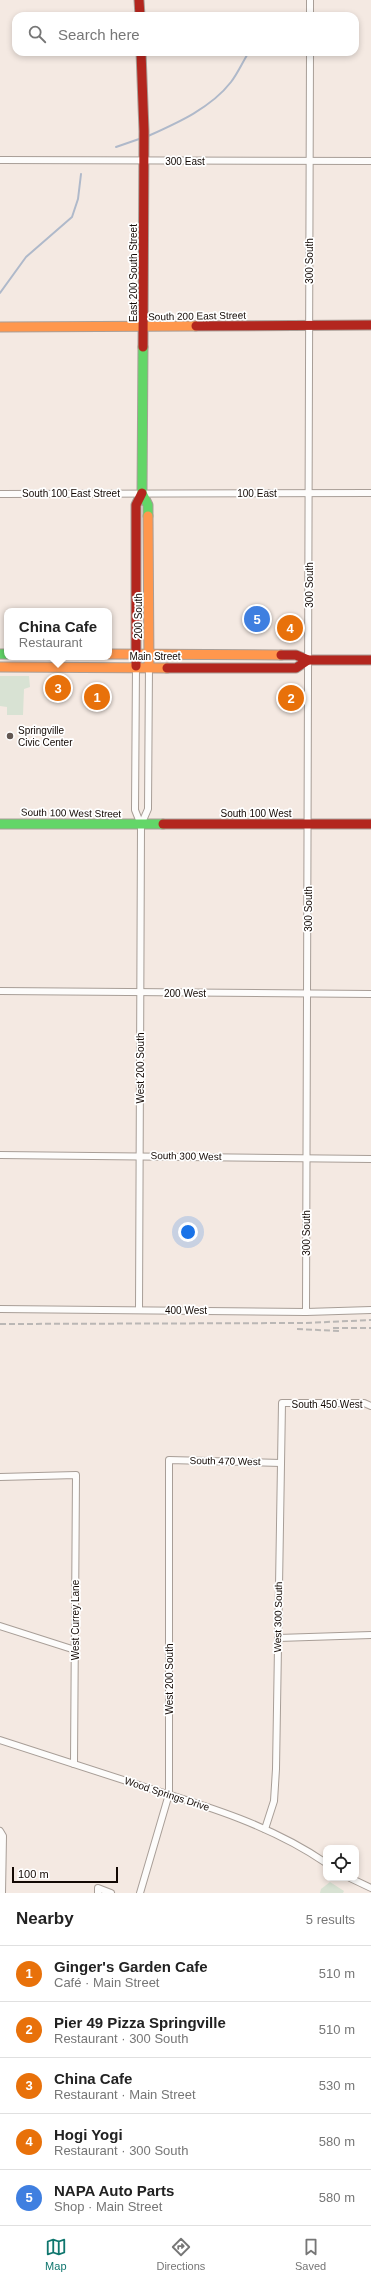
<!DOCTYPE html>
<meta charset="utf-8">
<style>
:root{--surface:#fff;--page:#f2f2f2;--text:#222;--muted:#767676;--line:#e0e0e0;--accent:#0f766e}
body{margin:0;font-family:Arial,sans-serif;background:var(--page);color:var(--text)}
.controls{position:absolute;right:12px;bottom:12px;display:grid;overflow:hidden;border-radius:8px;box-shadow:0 2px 6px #0003}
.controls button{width:36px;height:36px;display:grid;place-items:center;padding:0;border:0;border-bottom:1px solid var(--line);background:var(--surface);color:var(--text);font:20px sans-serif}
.scale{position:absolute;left:12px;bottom:10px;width:106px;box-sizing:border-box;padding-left:4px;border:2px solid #130904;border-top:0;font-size:11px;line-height:14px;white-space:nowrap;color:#130904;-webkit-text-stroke:3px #fff;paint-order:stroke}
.you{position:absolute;left:188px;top:1232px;width:14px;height:14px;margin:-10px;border:3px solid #fff;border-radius:50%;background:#1a73e8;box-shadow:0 0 0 6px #1a73e833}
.badge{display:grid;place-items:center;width:26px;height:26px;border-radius:50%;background:var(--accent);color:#fff;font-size:13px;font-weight:700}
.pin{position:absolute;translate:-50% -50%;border:2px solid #fff;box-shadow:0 1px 4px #0006}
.popup{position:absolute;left:4px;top:608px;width:108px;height:52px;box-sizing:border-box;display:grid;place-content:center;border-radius:8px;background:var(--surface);filter:drop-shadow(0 1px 3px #0005);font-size:13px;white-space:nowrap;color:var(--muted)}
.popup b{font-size:15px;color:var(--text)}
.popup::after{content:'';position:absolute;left:50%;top:100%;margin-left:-8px;border:8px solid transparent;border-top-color:var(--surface)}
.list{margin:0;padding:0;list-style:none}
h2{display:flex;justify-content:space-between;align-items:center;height:52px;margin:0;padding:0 16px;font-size:17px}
h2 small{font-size:13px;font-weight:400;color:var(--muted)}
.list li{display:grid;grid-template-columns:26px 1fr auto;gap:12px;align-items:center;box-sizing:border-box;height:56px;padding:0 16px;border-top:1px solid var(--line)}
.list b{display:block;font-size:15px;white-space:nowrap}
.list p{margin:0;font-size:13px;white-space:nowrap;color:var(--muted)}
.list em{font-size:13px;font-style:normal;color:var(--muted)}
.icon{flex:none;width:22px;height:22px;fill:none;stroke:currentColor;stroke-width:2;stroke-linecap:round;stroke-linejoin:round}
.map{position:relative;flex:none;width:371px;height:1893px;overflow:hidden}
.search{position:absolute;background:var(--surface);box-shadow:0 2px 6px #0003;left:12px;right:12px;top:12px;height:44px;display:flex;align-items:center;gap:10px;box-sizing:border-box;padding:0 14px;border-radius:12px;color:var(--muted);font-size:15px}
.sheet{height:332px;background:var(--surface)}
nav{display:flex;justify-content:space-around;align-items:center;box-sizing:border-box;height:56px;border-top:1px solid var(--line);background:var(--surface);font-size:11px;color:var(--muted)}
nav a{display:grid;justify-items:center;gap:2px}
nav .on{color:var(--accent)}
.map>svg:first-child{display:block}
</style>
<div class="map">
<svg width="371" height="1893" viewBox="0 0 371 1893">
<rect width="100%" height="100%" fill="#f4e9e2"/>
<g fill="#d8e2d3">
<polygon points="0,676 29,676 30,687 24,689 23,715 7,715 7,707 0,706"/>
<polygon points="330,1882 344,1891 343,1893 320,1893 321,1889"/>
</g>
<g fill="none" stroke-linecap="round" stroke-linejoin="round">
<g stroke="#afb9ca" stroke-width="2">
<path d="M148,136C177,123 211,108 231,82C238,73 243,61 249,52"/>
<polyline points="116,147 142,138"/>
<polyline points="0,293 26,257 72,217 78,199 81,174"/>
</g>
<defs>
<g id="street">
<polyline points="310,16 310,0"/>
<polyline points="0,160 371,161"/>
<polyline points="0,494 371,493"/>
<polyline points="136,666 135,810 141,825"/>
<polyline points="0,991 371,994"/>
<polyline points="0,1155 371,1159"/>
<polyline points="0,1309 306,1312 371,1310"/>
<polyline points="139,1310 141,825 148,809 149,666"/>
<polyline points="306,1312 310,52"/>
<polyline points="0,1477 76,1475 74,1764"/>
<polyline points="0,1626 75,1650"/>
<polyline points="278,1638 371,1635"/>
<path d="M0,1740C49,1756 98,1772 148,1788C210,1807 272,1826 326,1863"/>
<polyline points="265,1829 274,1801 276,1769 282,1403 364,1403 371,1406"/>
<polyline points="0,1831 3,1836 2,1893"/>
<polyline points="350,1878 371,1888"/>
<polyline points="98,1893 98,1888 111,1893"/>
<polyline points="140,1893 169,1794 169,1460 281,1463"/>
</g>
<g id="fast">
<polyline points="143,347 142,493 148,505 148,516"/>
<polyline points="0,654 7,654"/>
<polyline points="0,824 163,824"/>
</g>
<g id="slow">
<polyline points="0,327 196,326"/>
<polyline points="148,516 149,666"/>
<polyline points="109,654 281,655"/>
<polyline points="0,667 167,668"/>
</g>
<g id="jam">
<polyline points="139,0 140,16"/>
<polyline points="141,52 144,131 143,347"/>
<polyline points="196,326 371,325"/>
<polyline points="281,655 296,655 308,660 371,660"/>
<polyline points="136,666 136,505 142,493"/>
<polyline points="167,668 296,668 308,660"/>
<polyline points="163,824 371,824"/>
</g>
</defs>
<use href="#street" stroke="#a89e97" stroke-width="8"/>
<use href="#fast" stroke="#a89e97" stroke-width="11"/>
<use href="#slow" stroke="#a89e97" stroke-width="11"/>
<use href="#jam" stroke="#a89e97" stroke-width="11"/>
<use href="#street" stroke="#fdfcfb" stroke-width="6"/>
<use href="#fast" stroke="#63d668" stroke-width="9"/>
<use href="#slow" stroke="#ff974d" stroke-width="9"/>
<use href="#jam" stroke="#b3261e" stroke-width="9"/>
<g stroke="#bab7b5" stroke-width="2" stroke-dasharray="6 3" stroke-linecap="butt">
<polyline points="0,1324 305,1323 371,1320"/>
<polyline points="333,1328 371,1328"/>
<polyline points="297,1329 339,1331"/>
</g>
</g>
<circle fill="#625752" stroke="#fff" stroke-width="1.5" cx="10" cy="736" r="4"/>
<g text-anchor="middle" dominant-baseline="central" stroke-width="3.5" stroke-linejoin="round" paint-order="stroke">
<g font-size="10" fill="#130904" stroke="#fff">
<text x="185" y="161">300 East</text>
<text transform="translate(309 261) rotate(-90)">300 South</text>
<text transform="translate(133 273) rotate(-90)">East 200 South Street</text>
<text transform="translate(197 316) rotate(-1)">South 200 East Street</text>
<text x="71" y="493">South 100 East Street</text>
<text x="257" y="493">100 East</text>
<text transform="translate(309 585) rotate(-90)">300 South</text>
<text transform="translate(138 616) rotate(-90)">200 South</text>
<text x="155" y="656">Main Street</text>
<text transform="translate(71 813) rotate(1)">South 100 West Street</text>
<text x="256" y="813">South 100 West</text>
<text transform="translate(308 909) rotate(-90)">300 South</text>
<text x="185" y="993">200 West</text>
<text transform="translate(140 1068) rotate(-90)">West 200 South</text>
<text transform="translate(186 1156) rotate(1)">South 300 West</text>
<text transform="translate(306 1233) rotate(-90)">300 South</text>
<text x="186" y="1310">400 West</text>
<text x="327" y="1404">South 450 West</text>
<text transform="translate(225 1461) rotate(1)">South 470 West</text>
<text transform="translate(278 1617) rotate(-89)">West 300 South</text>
<text transform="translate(75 1620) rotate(-90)">West Currey Lane</text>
<text transform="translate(169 1679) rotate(-90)">West 200 South</text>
<text transform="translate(167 1794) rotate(18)">Wood Springs Drive</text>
</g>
<g font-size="10" fill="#130904" stroke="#fff" text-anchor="start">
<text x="18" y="730">Springville<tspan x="18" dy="12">Civic Center</tspan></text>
</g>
</g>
</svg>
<div class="controls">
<button><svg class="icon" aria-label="locate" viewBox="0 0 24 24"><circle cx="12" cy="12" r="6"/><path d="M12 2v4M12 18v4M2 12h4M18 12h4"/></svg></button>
</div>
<div class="scale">100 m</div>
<div class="you"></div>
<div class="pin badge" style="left:97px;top:697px;background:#e8710a">1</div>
<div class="pin badge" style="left:291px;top:698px;background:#e8710a">2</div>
<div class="pin badge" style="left:58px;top:688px;background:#e8710a">3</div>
<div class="popup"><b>China Cafe</b>Restaurant</div>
<div class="pin badge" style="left:290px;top:628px;background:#e8710a">4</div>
<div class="pin badge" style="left:257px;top:619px;background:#3f7fe0">5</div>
<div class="search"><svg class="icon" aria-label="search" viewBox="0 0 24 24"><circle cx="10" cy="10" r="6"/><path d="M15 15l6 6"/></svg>Search here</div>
</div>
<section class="sheet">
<h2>Nearby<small>5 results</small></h2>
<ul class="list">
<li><span class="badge" style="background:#e8710a">1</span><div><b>Ginger's Garden Cafe</b><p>Café · Main Street</p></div><em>510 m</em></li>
<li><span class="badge" style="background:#e8710a">2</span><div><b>Pier 49 Pizza Springville</b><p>Restaurant · 300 South</p></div><em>510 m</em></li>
<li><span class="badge" style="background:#e8710a">3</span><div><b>China Cafe</b><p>Restaurant · Main Street</p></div><em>530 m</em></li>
<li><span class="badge" style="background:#e8710a">4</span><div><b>Hogi Yogi</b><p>Restaurant · 300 South</p></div><em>580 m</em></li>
<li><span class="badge" style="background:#3f7fe0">5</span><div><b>NAPA Auto Parts</b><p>Shop · Main Street</p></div><em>580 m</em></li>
</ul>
</section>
<nav>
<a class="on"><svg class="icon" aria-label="map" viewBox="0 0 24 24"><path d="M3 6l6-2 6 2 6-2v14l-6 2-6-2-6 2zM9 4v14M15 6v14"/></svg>Map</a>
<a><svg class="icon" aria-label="directions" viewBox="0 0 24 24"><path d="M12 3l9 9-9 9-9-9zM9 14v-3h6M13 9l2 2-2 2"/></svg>Directions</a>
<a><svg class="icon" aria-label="saved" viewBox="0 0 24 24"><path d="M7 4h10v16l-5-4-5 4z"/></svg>Saved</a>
</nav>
